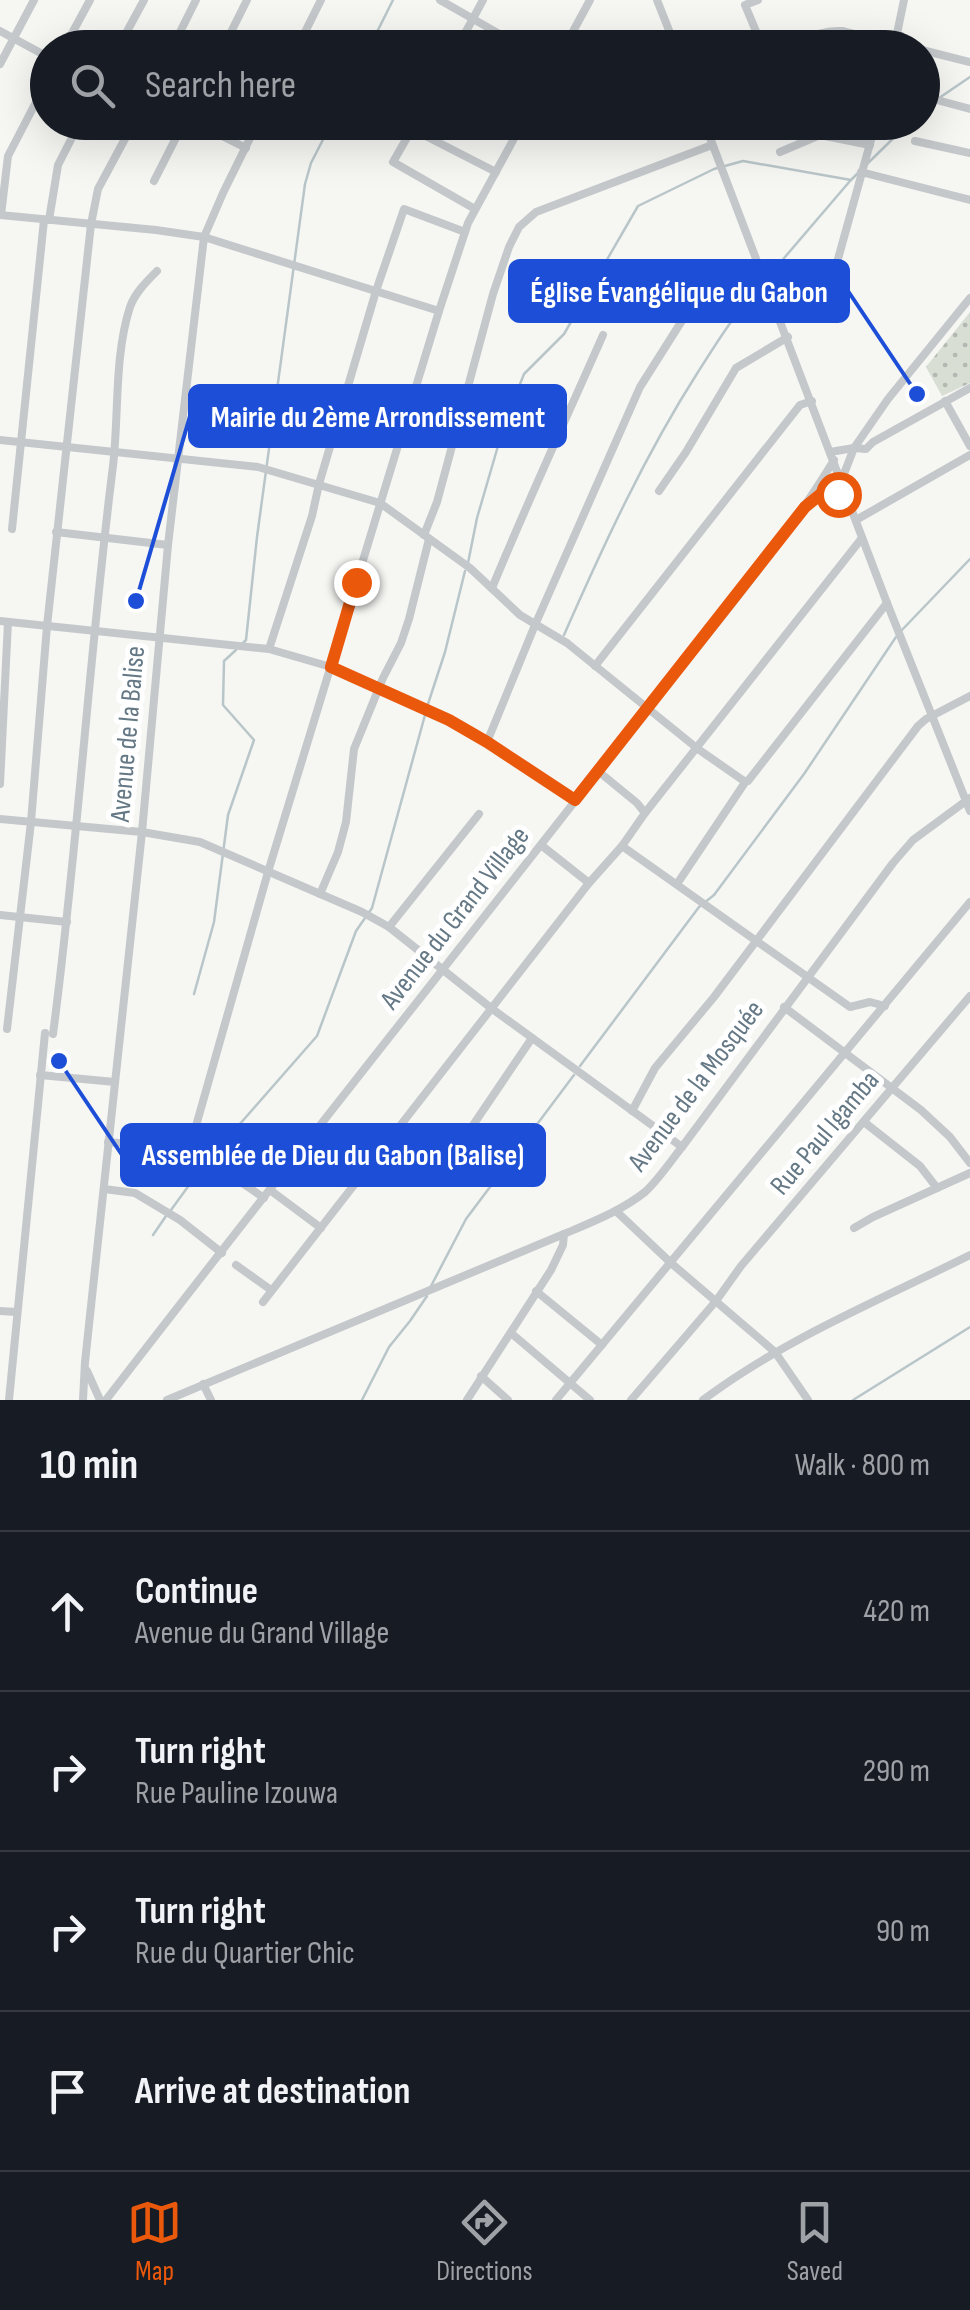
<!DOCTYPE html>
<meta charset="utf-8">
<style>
:root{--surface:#171b24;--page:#20242c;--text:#f1f3f6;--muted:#9ea1a6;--line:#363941;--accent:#ea580c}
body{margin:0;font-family:"Sofia Sans Condensed",sans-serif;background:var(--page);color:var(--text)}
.stop{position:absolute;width:30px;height:30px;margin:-22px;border:8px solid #ea580c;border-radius:50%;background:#fff}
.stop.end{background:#ea580c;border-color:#fff;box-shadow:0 2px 10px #0008}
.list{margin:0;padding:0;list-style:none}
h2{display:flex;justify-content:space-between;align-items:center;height:130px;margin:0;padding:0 40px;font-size:42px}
h2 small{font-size:32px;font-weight:400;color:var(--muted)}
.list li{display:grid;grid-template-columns:65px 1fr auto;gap:30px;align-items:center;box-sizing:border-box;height:160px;padding:0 40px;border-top:2px solid var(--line)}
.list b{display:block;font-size:38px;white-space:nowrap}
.list p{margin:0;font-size:32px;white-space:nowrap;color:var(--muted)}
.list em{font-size:32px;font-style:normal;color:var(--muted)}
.icon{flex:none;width:55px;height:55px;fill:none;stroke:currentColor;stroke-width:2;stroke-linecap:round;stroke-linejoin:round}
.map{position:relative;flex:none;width:970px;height:1400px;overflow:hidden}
.search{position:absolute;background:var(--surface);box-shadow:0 10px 40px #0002;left:30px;right:30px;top:30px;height:110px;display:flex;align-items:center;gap:25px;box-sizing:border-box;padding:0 35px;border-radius:55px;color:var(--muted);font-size:38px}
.sheet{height:770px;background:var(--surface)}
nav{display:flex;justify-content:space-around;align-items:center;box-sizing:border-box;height:140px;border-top:2px solid var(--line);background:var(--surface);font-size:28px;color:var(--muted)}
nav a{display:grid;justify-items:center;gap:5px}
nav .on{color:var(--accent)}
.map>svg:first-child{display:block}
</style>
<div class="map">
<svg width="970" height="1400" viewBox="0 0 970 1400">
<defs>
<pattern id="park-dots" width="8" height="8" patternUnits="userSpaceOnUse" patternTransform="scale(2.5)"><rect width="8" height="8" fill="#d8ded4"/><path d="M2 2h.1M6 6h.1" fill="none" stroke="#b3b9b2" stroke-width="1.8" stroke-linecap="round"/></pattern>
</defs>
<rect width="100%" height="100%" fill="#f6f6f3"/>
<polygon fill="url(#park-dots)" points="970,312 970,383 942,396 926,367"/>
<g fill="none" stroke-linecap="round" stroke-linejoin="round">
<g stroke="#b9c6c9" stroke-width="2.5">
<polyline points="369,48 393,0"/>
<polyline points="939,98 970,77"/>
<polyline points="922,112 933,103"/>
<polyline points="867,164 910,122"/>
<polyline points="767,278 850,181"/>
<polyline points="468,563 477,518 505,422 524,374 564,334 638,206 714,169 743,161 851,180 858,173"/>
<polyline points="901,631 970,559"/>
<path d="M564,635C604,544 645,455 698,372C717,342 737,310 762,284"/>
<polyline points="242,644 246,640 257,537 305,184 311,163 332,122"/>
<polyline points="427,707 445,652 465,571"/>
<polyline points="194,994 214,922 228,815 254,740 223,705 224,661 236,650"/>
<polyline points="580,1066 699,907 714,895 804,774 896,637"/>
<polyline points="171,1210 203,1166 317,1036 356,931 372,908 425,715"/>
<polyline points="153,1235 166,1216"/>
<polyline points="430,1288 466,1219 574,1075"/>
<polyline points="362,1400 389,1347 410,1321 427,1296"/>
<polyline points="853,1400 970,1327"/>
</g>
<g stroke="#c4c8cb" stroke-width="8">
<polyline points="440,0 524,48"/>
<polyline points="657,0 676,48"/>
<polyline points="758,0 745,5 763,48"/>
<polyline points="0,31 48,57"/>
<polyline points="64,48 90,0"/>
<polyline points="118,48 144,0"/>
<polyline points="172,48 196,0"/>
<polyline points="223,48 247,0"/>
<polyline points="297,48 321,0"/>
<polyline points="457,48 483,0"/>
<polyline points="564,48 590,0"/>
<path d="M781,48C802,40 820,30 842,31L911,48"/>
<polyline points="839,48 842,31"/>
<polyline points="894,48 904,0"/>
<polyline points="922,50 970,62"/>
<polyline points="0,64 34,0"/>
<polyline points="922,96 970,109"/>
<polyline points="194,122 246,148"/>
<polyline points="416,122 393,162 475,209"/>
<polyline points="491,122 516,134"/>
<polyline points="547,122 565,134 594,122"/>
<polyline points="704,122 887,603 970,811"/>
<polyline points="823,122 820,135 870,145"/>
<polyline points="412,129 496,172"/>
<polyline points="915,141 970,153"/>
<polyline points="780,152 820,135"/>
<polyline points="861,172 970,200"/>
<polyline points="154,181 184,122"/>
<polyline points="0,215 156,230 204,237 439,311"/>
<polyline points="1,215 8,156 48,79"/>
<polyline points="49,220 58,165 80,122"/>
<polyline points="780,317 814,306 828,295 876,122"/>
<polyline points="945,401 970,446"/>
<polyline points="0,440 258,467 380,503 470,568 520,615 567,643 698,749 744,781 748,781 887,603"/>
<polyline points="830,452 854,448 866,449 873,442 970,388"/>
<polyline points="842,479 854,448 888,399 970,298"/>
<polyline points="659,491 686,452 736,368 788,337"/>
<polyline points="821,494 847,494"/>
<polyline points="812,501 840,474"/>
<polyline points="856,520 970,455"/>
<polyline points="12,529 44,220"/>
<polyline points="56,532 168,545"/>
<polyline points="424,535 437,502 493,294 509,247 519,227 536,212 712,145"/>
<path d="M492,588C527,503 566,419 603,335"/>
<polyline points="0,621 269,649 331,667 449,720 487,742 575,801"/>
<polyline points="269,649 312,516 319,484 376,291 404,209 465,232"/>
<polyline points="595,666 800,405 812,401"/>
<polyline points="487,742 535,625 640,387 702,289 759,264"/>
<polyline points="598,771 637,803 645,813"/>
<polyline points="0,784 8,622"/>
<polyline points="0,819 142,832 200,842 362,912 389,927 491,1008 682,1147"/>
<polyline points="541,845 589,883"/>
<polyline points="622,846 850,1007 870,1002 885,1006"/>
<polyline points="677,884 746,781"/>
<polyline points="320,894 338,852 346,822 354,749 383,678 401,643 409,619 429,539"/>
<polyline points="0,915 67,922"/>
<polyline points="389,927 479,814"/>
<polyline points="784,1007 921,1110 950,1137 970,1163"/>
<polyline points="7,1029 31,822 47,626 91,224 98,189 134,122"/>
<path d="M53,1034C78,845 89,655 113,466C119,416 114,356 130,307C135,293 146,282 157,271"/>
<polyline points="40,1075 115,1082"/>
<polyline points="632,1111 655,1068 714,997 918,726 926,719 970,696"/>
<polyline points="864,1122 920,1166 937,1188"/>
<polyline points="108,1142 182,1149 190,1147 268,872 439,311 468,223 523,122"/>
<polyline points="190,1147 264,1198"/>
<polyline points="439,1182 467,1134 532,1038"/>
<polyline points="104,1189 135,1193 180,1220 222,1253"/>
<polyline points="270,1190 321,1228"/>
<polyline points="616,1211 671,1263 775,1352 808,1400"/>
<polyline points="854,1228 873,1217 970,1173"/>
<polyline points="236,1265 271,1290"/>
<polyline points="536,1291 602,1345"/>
<polyline points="263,1302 589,883 622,846 645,813 862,538"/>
<polyline points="0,1311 17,1312"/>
<polyline points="511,1333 590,1400"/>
<polyline points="87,1371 100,1400"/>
<polyline points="481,1376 508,1400"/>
<polyline points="203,1384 211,1400"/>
<polyline points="9,1400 45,1033"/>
<polyline points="83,1400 85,1362 142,832 168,545 204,237 223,193 258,122"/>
<path d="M106,1400C269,1188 436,979 601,768C679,666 767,570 834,460"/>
<path d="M167,1400L564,1234C592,1222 621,1211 645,1192C659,1179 670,1162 682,1147L893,863L913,840L970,798"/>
<polyline points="467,1400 551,1270 563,1245 564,1234"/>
<polyline points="556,1400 970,902"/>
<polyline points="631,1400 716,1301 741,1266 970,996"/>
<path d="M703,1400C784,1339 880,1300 970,1255"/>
</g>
</g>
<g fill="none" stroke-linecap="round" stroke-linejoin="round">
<polyline stroke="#ea580c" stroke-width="12" points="356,582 331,667 449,720 487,742 575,800 805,507 821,494 838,494"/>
</g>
<g text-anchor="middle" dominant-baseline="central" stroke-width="10" stroke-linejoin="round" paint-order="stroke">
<g font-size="28" fill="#657885" stroke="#fff">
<text transform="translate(128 734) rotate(-85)">Avenue de la Balise</text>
<text transform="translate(455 918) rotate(-52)">Avenue du Grand Village</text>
<text transform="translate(696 1086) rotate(-53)">Avenue de la Mosquée</text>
<text transform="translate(825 1133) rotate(-50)">Rue Paul Igamba</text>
</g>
</g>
<path fill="none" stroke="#1d4ed8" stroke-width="4" d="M917 394L848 291M136 601L190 416M59 1061L122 1155"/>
<g fill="#1d4ed8" stroke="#fff" stroke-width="4">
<circle cx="917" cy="394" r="10"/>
<circle cx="136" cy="601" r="10"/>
<circle cx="59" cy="1061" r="10"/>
</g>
<g fill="#1d4ed8" stroke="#1d4ed8" stroke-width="4">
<rect x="510" y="261" width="338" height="60" rx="10"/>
<rect x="190" y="386" width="375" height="60" rx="10"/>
<rect x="122" y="1125" width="422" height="60" rx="10"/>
</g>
<g font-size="30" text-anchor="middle" font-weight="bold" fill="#fff">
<text x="679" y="302">Église Évangélique du Gabon</text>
<text x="378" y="427">Mairie du 2ème Arrondissement</text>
<text x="333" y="1165">Assemblée de Dieu du Gabon (Balise)</text>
</g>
</svg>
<div class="stop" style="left:838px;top:494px"></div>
<div class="stop end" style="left:356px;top:582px"></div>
<div class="search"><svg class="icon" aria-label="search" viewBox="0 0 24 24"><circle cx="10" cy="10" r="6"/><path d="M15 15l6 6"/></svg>Search here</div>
</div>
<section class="sheet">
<h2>10 min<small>Walk · 800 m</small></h2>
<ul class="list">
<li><svg class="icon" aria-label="ahead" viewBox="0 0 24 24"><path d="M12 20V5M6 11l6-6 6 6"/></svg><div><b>Continue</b><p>Avenue du Grand Village</p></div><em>420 m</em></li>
<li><svg class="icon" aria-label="right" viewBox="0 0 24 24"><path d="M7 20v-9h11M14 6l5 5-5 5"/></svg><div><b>Turn right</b><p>Rue Pauline Izouwa</p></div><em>290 m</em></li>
<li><svg class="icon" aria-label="right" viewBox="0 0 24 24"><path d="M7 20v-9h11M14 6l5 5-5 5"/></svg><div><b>Turn right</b><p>Rue du Quartier Chic</p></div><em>90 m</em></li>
<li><svg class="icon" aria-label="arrive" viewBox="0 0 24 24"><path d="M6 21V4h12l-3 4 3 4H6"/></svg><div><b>Arrive at destination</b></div></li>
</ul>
</section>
<nav>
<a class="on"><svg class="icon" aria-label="map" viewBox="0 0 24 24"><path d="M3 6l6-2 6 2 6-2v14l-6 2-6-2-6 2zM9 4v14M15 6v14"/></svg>Map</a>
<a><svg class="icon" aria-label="directions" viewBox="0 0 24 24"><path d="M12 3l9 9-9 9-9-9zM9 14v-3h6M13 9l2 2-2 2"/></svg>Directions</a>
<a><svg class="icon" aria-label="saved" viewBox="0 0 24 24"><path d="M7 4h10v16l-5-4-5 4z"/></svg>Saved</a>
</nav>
